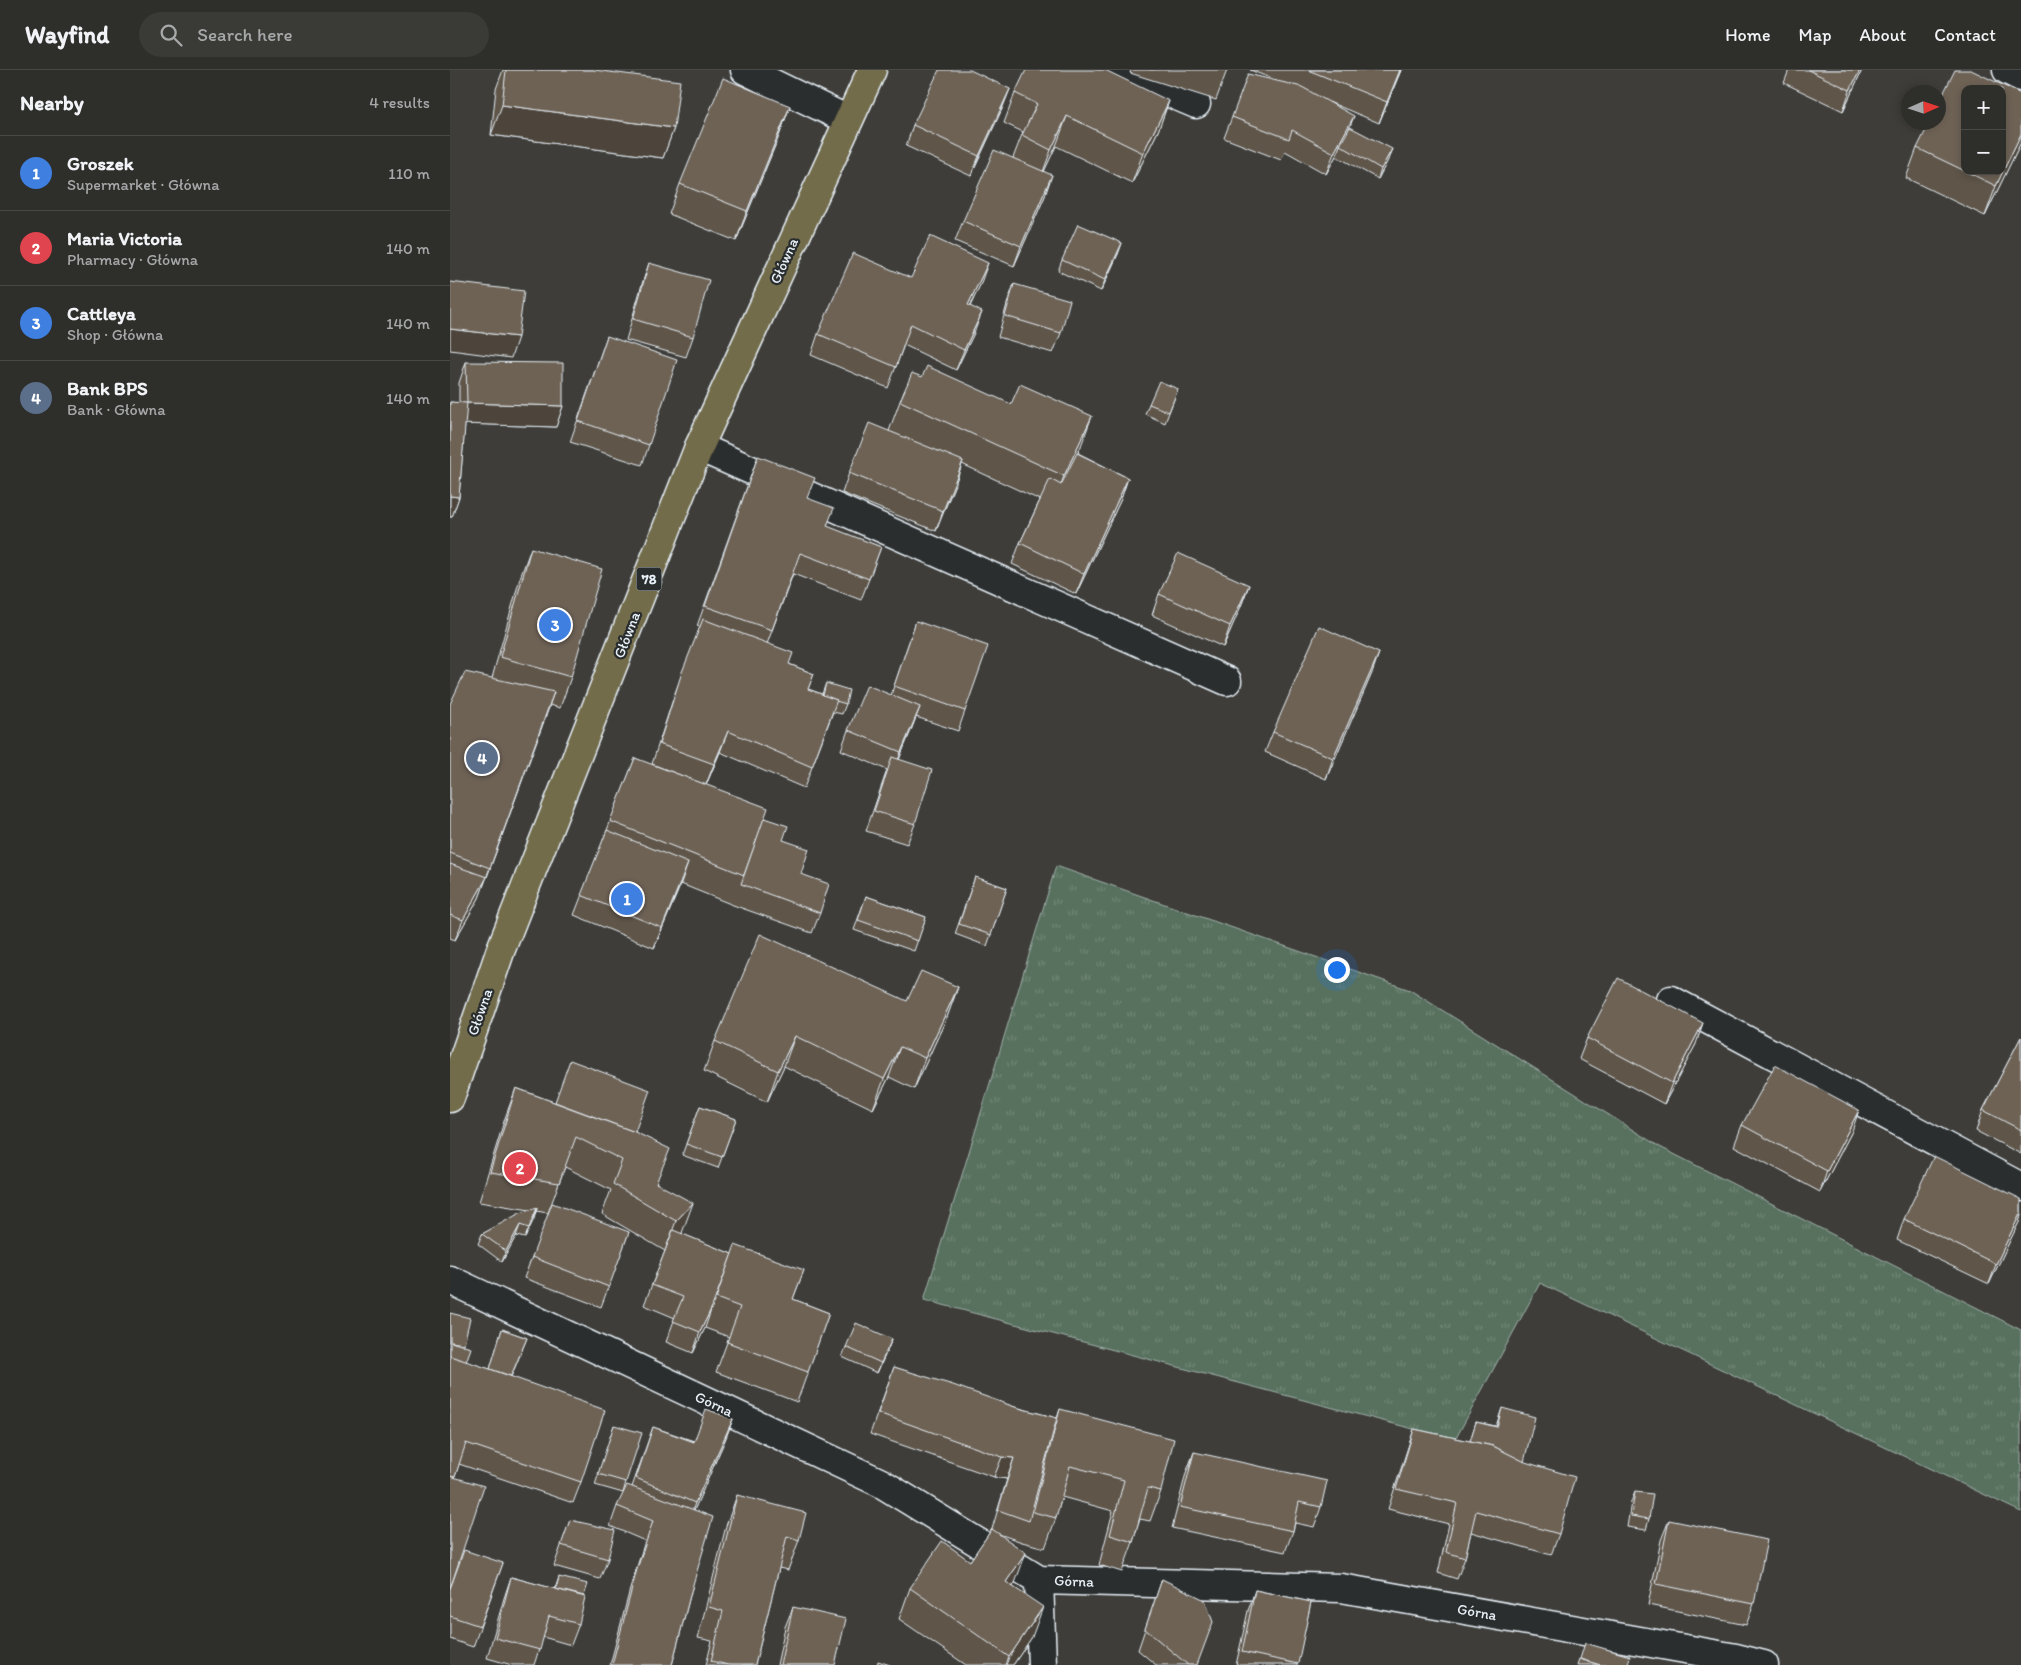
<!DOCTYPE html>
<meta charset="utf-8">
<style>
:root{--surface:#2e2e2b;--page:#3a3a37;--text:#f1f3f6;--muted:#a7a8a9;--line:#494a47;--accent:#e797bd}
body{margin:0;font-family:Itim,sans-serif;background:var(--page);color:var(--text)}
.controls{position:absolute;right:15px;top:15px;display:grid;overflow:hidden;border-radius:10px;box-shadow:0 2px 8px #0003}
.controls button{width:45px;height:45px;display:grid;place-items:center;padding:0;border:0;border-bottom:1px solid var(--line);background:var(--surface);color:var(--text);font:25px sans-serif}
.compass{position:absolute;left:1451px;top:15px;width:45px;height:45px;border-radius:50%;background:var(--surface);box-shadow:0 2px 8px #0003;rotate:87deg}
.you{position:absolute;left:886px;top:899px;width:18px;height:18px;margin:-12px;border:4px solid #fff;border-radius:50%;background:#1a73e8;box-shadow:0 0 0 8px #1a73e833}
.badge{display:grid;place-items:center;width:32px;height:32px;border-radius:50%;background:var(--accent);color:#fff;font-size:16px;font-weight:700}
.pin{position:absolute;translate:-50% -50%;border:2px solid #fff;box-shadow:0 1px 5px #0006}
.list{margin:0;padding:0;list-style:none}
h2{display:flex;justify-content:space-between;align-items:center;height:65px;margin:0;padding:0 20px;font-size:21px}
h2 small{font-size:16px;font-weight:400;color:var(--muted)}
.list li{display:grid;grid-template-columns:32px 1fr auto;gap:15px;align-items:center;box-sizing:border-box;height:75px;padding:0 20px;border-top:1px solid var(--line)}
.list b{display:block;font-size:19px;white-space:nowrap}
.list p{margin:0;font-size:16px;white-space:nowrap;color:var(--muted)}
.list em{font-size:16px;font-style:normal;color:var(--muted)}
.icon{flex:none;width:28px;height:28px;fill:none;stroke:currentColor;stroke-width:2;stroke-linecap:round;stroke-linejoin:round}
.map{position:relative;flex:none;width:1571px;height:1595px;overflow:hidden}
header{display:flex;align-items:center;gap:30px;box-sizing:border-box;height:70px;padding:0 25px;background:var(--surface);border-bottom:1px solid var(--line)}
header strong{font-size:24px}
nav{display:flex;gap:28px;margin-inline-start:auto;font-size:18px}
.search{width:350px;height:45px;background:var(--page);display:flex;align-items:center;gap:12px;box-sizing:border-box;padding:0 18px;border-radius:28px;color:var(--muted);font-size:19px}
main{display:flex}
aside{flex:1;background:var(--surface)}
.map>svg:first-child{display:block}
</style>
<header>
<strong>Wayfind</strong>
<div class="search"><svg class="icon" aria-label="search" viewBox="0 0 24 24"><circle cx="10" cy="10" r="6"/><path d="M15 15l6 6"/></svg>Search here</div>
<nav><a>Home</a><a>Map</a><a>About</a><a>Contact</a></nav>
</header>
<main>
<aside>
<h2>Nearby<small>4 results</small></h2>
<ul class="list">
<li><span class="badge" style="background:#3f7fe0">1</span><div><b>Groszek</b><p>Supermarket · Główna</p></div><em>110 m</em></li>
<li><span class="badge" style="background:#e0444e">2</span><div><b>Maria Victoria</b><p>Pharmacy · Główna</p></div><em>140 m</em></li>
<li><span class="badge" style="background:#3f7fe0">3</span><div><b>Cattleya</b><p>Shop · Główna</p></div><em>140 m</em></li>
<li><span class="badge" style="background:#5c6f8a">4</span><div><b>Bank BPS</b><p>Bank · Główna</p></div><em>140 m</em></li>
</ul>
</aside>
<div class="map">
<svg width="1571" height="1595" viewBox="0 0 1571 1595">
<defs>
<pattern id="grass-tufts" width="24" height="20" patternUnits="userSpaceOnUse" patternTransform="scale(1.25)"><rect width="24" height="20" fill="#59715e"/><path d="M3 7l-1-3M5 7V3M7 7l1-3M15 17l-1-3M17 17v-4M19 17l1-3" fill="none" stroke="#718676"/></pattern>
</defs>
<rect width="100%" height="100%" fill="#3e3d39"/>
<filter id="ink" filterUnits="userSpaceOnUse"><feTurbulence type="fractalNoise" baseFrequency=".02" numOctaves="2"/><feDisplacementMap in="SourceGraphic" scale="10" xChannelSelector="R" yChannelSelector="G"/><feConvolveMatrix kernelMatrix="1 2 1 2 8 2 1 2 1" color-interpolation-filters="sRGB"/></filter>
<g filter="url(#ink)">
<polygon fill="url(#grass-tufts)" stroke="#a0b1ab" points="606,796 960,920 1210,1077 1571,1260 1571,1442 1090,1213 1005,1370 474,1230"/>
<g fill="none" stroke-linecap="round" stroke-linejoin="round">
<defs>
<g id="minor">
<polyline points="295,0 398,50"/>
<polyline points="665,0 746,34"/>
<polyline points="1557,0 1571,7"/>
<polyline points="249,377 777,611"/>
<polyline points="1221,930 1571,1117"/>
<polyline points="0,1210 431,1413 589,1510 891,1518 1286,1588 1314,1595"/>
<polyline points="589,1510 592,1595"/>
</g>
<polyline id="major" points="0,1028 51,879 249,377 422,0"/>
</defs>
<use href="#minor" stroke="#e8f1f8" stroke-width="31"/>
<use href="#major" stroke="#e8f1f8" stroke-width="31"/>
<use href="#minor" stroke="#2a2d2e" stroke-width="28"/>
<use href="#major" stroke="#736c4b" stroke-width="28"/>
</g>
<g fill="#5f5448" stroke="#e8f1f8">
<polygon points="53,0 144,0 224,58 213,88 41,65 46,19"/>
<polygon points="681,0 777,0 766,30 680,3"/>
<polygon points="800,0 951,0 929,53 879,32 900,57 938,90 928,109 886,86 887,84 876,104 835,81 831,90 774,68 782,47 828,11"/>
<polygon points="1339,0 1412,0 1393,41 1334,13"/>
<polygon points="560,19 552,39 521,106 456,76 463,55"/>
<polygon points="565,23 719,31 708,61 682,113 606,76 594,101 595,126 564,196 505,171 513,151 563,88 573,62 554,53"/>
<polygon points="340,36 329,66 286,171 219,144 230,114"/>
<polygon points="1571,72 1535,146 1456,108 1467,78"/>
<polygon points="672,173 668,184 651,221 608,201 612,190"/>
<polygon points="199,193 243,267 236,287 176,270 192,214"/>
<polygon points="461,208 531,213 520,236 524,263 506,300 454,275 438,318 361,285 368,264"/>
<polygon points="564,214 611,263 603,283 548,267 557,234"/>
<polygon points="157,266 199,375 192,395 120,372"/>
<polygon points="16,292 113,336 106,357 15,354 9,427 2,447 0,447 0,332 9,333 9,313"/>
<polygon points="472,307 631,376 628,383 678,408 671,429 626,524 562,494 570,473 590,430 512,394 486,461 392,423 399,403 439,361 450,331"/>
<polygon points="728,319 715,353 695,344 699,334"/>
<polygon points="308,386 358,429 377,457 431,477 411,530 343,504 317,574 339,594 364,604 358,619 372,624 376,613 396,634 392,644 383,642 354,718 270,682 256,715 202,694 225,623 250,557 247,556"/>
<polygon points="81,478 121,607 110,638 100,635 29,828 5,870 0,868 0,634 42,608 70,508"/>
<polygon points="799,515 791,536 773,577 702,545 709,524"/>
<polygon points="466,551 515,641 508,661 466,647 449,689 465,754 457,774 416,761 437,700 391,680 398,660 441,625"/>
<polygon points="922,603 876,709 815,682 823,662"/>
<polygon points="185,688 314,748 333,770 370,843 362,863 283,835 231,814 204,878 124,845"/>
<polygon points="525,807 557,818 537,876 505,864"/>
<polygon points="416,826 476,847 464,881 404,860"/>
<polygon points="508,917 497,947 464,1019 439,1007 423,1039 334,996 317,1032 254,1001 265,971 457,931"/>
<polygon points="1571,967 1571,1084 1526,1061 1533,1040"/>
<polygon points="1137,968 1246,974 1214,1034 1129,989"/>
<polygon points="66,1018 185,1062 207,1113 232,1163 232,1164 282,1184 354,1200 343,1229 379,1243 347,1332 266,1302 279,1267 255,1258 243,1283 216,1272 225,1248 194,1235 215,1181 152,1144 161,1120 115,1097 98,1143 86,1141 75,1168 66,1166 52,1192 28,1174 32,1164 80,1140 29,1132 55,1048"/>
<polygon points="250,1036 286,1049 268,1098 232,1085"/>
<polygon points="1292,1055 1402,1061 1370,1122 1284,1076"/>
<polygon points="1571,1129 1571,1145 1569,1152 1539,1214 1447,1170 1454,1149"/>
<polygon points="179,1162 151,1237 74,1208 82,1187"/>
<polygon points="0,1243 14,1274 14,1276 16,1292 40,1299 52,1259 77,1268 61,1307 131,1412 123,1433 9,1394 5,1407 0,1518 53,1493 23,1577 0,1569"/>
<polygon points="442,1269 427,1303 392,1287 396,1277"/>
<polygon points="444,1297 565,1337 607,1348 610,1339 711,1421 700,1451 690,1449 683,1472 672,1502 649,1495 663,1441 612,1427 606,1448 595,1478 572,1472 549,1464 565,1513 563,1516 582,1567 563,1595 516,1595 449,1549 460,1518 520,1491 542,1459 557,1409 544,1407 420,1364"/>
<polygon points="1052,1338 1074,1392 1109,1464 1101,1485 1021,1462 1015,1488 1007,1509 988,1503 999,1454 938,1439 957,1380 964,1359 1020,1371 1026,1352 1046,1356"/>
<polygon points="283,1349 275,1370 244,1440 242,1518 222,1595 160,1595 180,1519 195,1471 160,1456 167,1436 182,1417 203,1357 244,1371"/>
<polygon points="164,1355 176,1412 173,1423 145,1415"/>
<polygon points="744,1382 871,1437 864,1457 845,1453 843,1461 835,1482 722,1458 736,1403"/>
<polygon points="1185,1422 1199,1449 1196,1460 1177,1457 1181,1432"/>
<polygon points="287,1425 349,1470 338,1500 329,1498 305,1595 256,1595 262,1571 248,1568 276,1456"/>
<polygon points="120,1450 158,1489 150,1509 104,1496"/>
<polygon points="1219,1450 1304,1534 1296,1555 1198,1535 1211,1470"/>
<polygon points="61,1507 105,1519 109,1507 129,1554 121,1575 93,1567 84,1595 62,1595 37,1588 54,1528"/>
<polygon points="712,1509 747,1595 706,1595 688,1580"/>
<polygon points="805,1520 861,1532 847,1595 786,1595 798,1541"/>
<polygon points="343,1537 385,1595 327,1595 335,1557"/>
</g>
<g fill="#4d453b" stroke="#e8f1f8">
<polygon points="951,0 944,17 929,53 937,32"/>
<polygon points="1410,0 1412,0 1393,41 1400,20"/>
<polygon points="560,19 552,39 521,106 529,86"/>
<polygon points="719,31 708,61 682,113 693,83"/>
<polygon points="52,35 224,58 213,88 41,65"/>
<polygon points="340,36 329,66 286,171 297,141"/>
<polygon points="617,46 606,76 590,110 601,80"/>
<polygon points="904,46 896,67 890,75 887,84 876,104 884,83"/>
<polygon points="1571,64 1571,72 1535,146 1546,116"/>
<polygon points="942,79 938,90 928,109 931,99"/>
<polygon points="602,105 595,126 564,196 571,176"/>
<polygon points="672,173 668,184 651,221 655,210"/>
<polygon points="538,193 531,213 511,256 518,235"/>
<polygon points="532,242 524,263 506,300 514,280"/>
<polygon points="0,259 68,267 61,288 0,280"/>
<polygon points="17,333 113,336 106,357 9,354"/>
<polygon points="642,346 631,376 603,436 614,406"/>
<polygon points="513,391 506,412 486,461 493,441"/>
<polygon points="678,408 671,429 626,524 634,504"/>
<polygon points="0,426 9,427 2,447 0,447"/>
<polygon points="799,515 791,536 773,577 780,556"/>
<polygon points="929,583 922,603 876,709 883,688"/>
<polygon points="104,622 29,828 5,870 13,850 37,807"/>
<polygon points="470,637 462,658 444,702 451,682"/>
<polygon points="278,661 270,682 256,715 264,694"/>
<polygon points="238,793 231,813 204,878"/>
<polygon points="508,917 497,947 464,1019 475,988"/>
<polygon points="1253,953 1246,974 1214,1034 1222,1013"/>
<polygon points="345,966 334,996 317,1032 328,1001"/>
<polygon points="450,977 439,1007 423,1039 434,1009"/>
<polygon points="1409,1040 1402,1061 1370,1122 1377,1101"/>
<polygon points="243,1133 232,1163 215,1181 226,1151"/>
<polygon points="87,1138 84,1149 75,1168"/>
<polygon points="1571,1142 1571,1145 1569,1152 1539,1214 1546,1194"/>
<polygon points="70,1155 66,1166 52,1192 56,1181"/>
<polygon points="262,1237 255,1258 243,1283 250,1262"/>
<polygon points="442,1269 438,1279 427,1303 431,1293"/>
<polygon points="283,1349 275,1370 238,1454 245,1433"/>
<polygon points="552,1387 564,1388 557,1409 544,1407"/>
<polygon points="576,1483 565,1513 545,1542 556,1512"/>
<polygon points="593,1537 582,1567 563,1595 556,1595 559,1587"/>
</g>
<g fill="#6e6254" stroke="#e8f1f8">
<polygon points="56,0 144,0 230,11 224,58 52,35"/>
<polygon points="489,0 520,0 560,19 529,86 463,55"/>
<polygon points="576,0 655,0 719,31 693,83 617,46 601,80 572,65 587,34 565,23"/>
<polygon points="858,0 950,0 937,32"/>
<polygon points="1358,0 1410,0 1400,20"/>
<polygon points="1505,0 1521,0 1571,24 1571,64 1546,116 1515,101 1552,101 1552,19 1515,19 1515,101 1467,78 1480,52 1488,52 1488,34"/>
<polygon points="798,4 852,17 904,46 884,83 842,60 839,69 782,47"/>
<polygon points="273,8 340,36 297,141 230,114"/>
<polygon points="900,57 942,79 931,99 890,75"/>
<polygon points="544,80 602,105 571,176 513,151"/>
<polygon points="628,154 672,173 655,210 612,190"/>
<polygon points="480,166 538,193 518,235 532,242 514,280 461,254 446,297 368,264 403,183 461,208"/>
<polygon points="199,193 259,210 243,267 183,249"/>
<polygon points="0,212 74,221 68,267 0,259"/>
<polygon points="564,214 620,230 611,263 555,246"/>
<polygon points="157,266 227,290 199,375 128,351"/>
<polygon points="16,292 113,293 113,336 17,333"/>
<polygon points="477,296 561,334 570,314 642,346 614,406 450,331 462,303 472,307"/>
<polygon points="709,311 728,319 719,342 699,334"/>
<polygon points="0,332 17,333 9,427 0,426"/>
<polygon points="419,353 513,391 493,441 399,403"/>
<polygon points="627,383 678,408 634,504 570,473 600,409 611,415"/>
<polygon points="308,386 365,408 357,428 384,438 377,456 431,477 419,509 350,483 322,560 255,536"/>
<polygon points="81,478 152,499 121,607 50,587"/>
<polygon points="728,483 799,515 780,556 709,524"/>
<polygon points="253,549 343,583 339,594 364,604 358,619 387,630 362,697 278,661 264,694 209,674 232,602"/>
<polygon points="466,551 538,576 515,641 444,616"/>
<polygon points="869,556 929,583 883,688 823,662"/>
<polygon points="15,602 104,622 40,798 0,783 0,634"/>
<polygon points="376,613 399,620 396,634 386,631 387,630 373,625"/>
<polygon points="417,615 470,637 451,682 398,660"/>
<polygon points="442,687 482,700 465,754 424,741"/>
<polygon points="185,688 318,738 294,805 160,751"/>
<polygon points="314,748 338,756 333,770 359,779 351,804 379,814 370,843 291,814"/>
<polygon points="157,760 238,793 212,858 131,825"/>
<polygon points="0,794 37,807 13,850 0,845"/>
<polygon points="525,807 557,818 541,865 509,854"/>
<polygon points="416,826 476,847 468,871 408,850"/>
<polygon points="310,864 457,931 471,901 508,917 475,988 450,977 434,1009 345,966 328,1001 265,971"/>
<polygon points="1168,908 1253,953 1222,1013 1137,968"/>
<polygon points="1571,967 1571,1060 1533,1040"/>
<polygon points="120,990 200,1020 185,1062 105,1032"/>
<polygon points="1325,995 1409,1040 1377,1101 1292,1055"/>
<polygon points="66,1018 185,1062 220,1079 206,1113 243,1133 226,1151 163,1114 172,1090 126,1067 109,1113 40,1102"/>
<polygon points="250,1036 286,1049 272,1087 236,1074"/>
<polygon points="1484,1086 1571,1129 1571,1142 1546,1194 1454,1149"/>
<polygon points="102,1133 179,1162 159,1217 82,1187"/>
<polygon points="87,1138 79,1158 70,1155 56,1181 32,1164 70,1143"/>
<polygon points="223,1160 282,1184 262,1237 250,1262 223,1251 233,1227 202,1215"/>
<polygon points="285,1175 354,1200 343,1229 379,1243 358,1302 277,1272 290,1237 266,1228"/>
<polygon points="0,1243 20,1248 14,1274 1,1272 21,1278 16,1292 0,1286"/>
<polygon points="406,1253 442,1269 431,1293 396,1277"/>
<polygon points="52,1259 77,1268 61,1306 40,1299"/>
<polygon points="0,1286 40,1299 155,1340 131,1412 16,1373 5,1407 0,1406"/>
<polygon points="444,1297 503,1315 565,1337 607,1348 579,1451 548,1440 564,1388 552,1387 428,1343"/>
<polygon points="1052,1338 1085,1347 1074,1392 1043,1376 1020,1371 1026,1352 1047,1357"/>
<polygon points="256,1339 283,1349 245,1433 186,1408 203,1357 244,1372"/>
<polygon points="610,1339 724,1369 711,1421 698,1418 683,1472 660,1465 674,1410 620,1396 606,1448 583,1442"/>
<polygon points="164,1355 192,1363 176,1412 148,1404"/>
<polygon points="964,1359 1043,1376 1075,1392 1125,1407 1109,1464 1026,1441 1015,1488 996,1482 1007,1433 946,1419"/>
<polygon points="744,1382 877,1411 871,1437 849,1432 843,1461 730,1437"/>
<polygon points="0,1406 34,1416 0,1519"/>
<polygon points="177,1415 263,1447 242,1518 222,1595 162,1595 187,1499 203,1451 167,1436"/>
<polygon points="1185,1422 1203,1424 1199,1449 1181,1446"/>
<polygon points="287,1425 356,1443 349,1470 337,1466 305,1595 278,1595 261,1591 273,1541 259,1537"/>
<polygon points="120,1450 165,1460 158,1489 111,1475"/>
<polygon points="1219,1450 1317,1470 1304,1534 1206,1514"/>
<polygon points="542,1459 576,1483 556,1512 593,1537 559,1587 460,1518 492,1471 520,1491"/>
<polygon points="14,1480 53,1493 30,1556 0,1546 0,1519"/>
<polygon points="61,1507 135,1527 129,1554 99,1546 90,1580 45,1568"/>
<polygon points="109,1507 138,1514 134,1526 106,1519"/>
<polygon points="712,1509 755,1530 763,1552 747,1595 738,1595 695,1559"/>
<polygon points="805,1520 861,1532 848,1594 792,1582"/>
<polygon points="343,1537 396,1549 385,1595 330,1595"/>
<polygon points="1135,1573 1180,1586 1178,1595 1150,1595 1130,1589"/>
<polygon points="1129,1589 1150,1595 1127,1595"/>
<polygon points="428,1591 440,1595 427,1595"/>
</g>
</g>
<g text-anchor="middle" dominant-baseline="central" stroke-width="4.5" stroke-linejoin="round" paint-order="stroke">
<rect fill="#2a2d2e" stroke="#afb6bb" stroke-width="1" x="186.5" y="497.5" width="25" height="23" rx="4"/>
<g font-size="14" font-weight="bold" fill="#e8f1f8">
<text x="199" y="509">78</text>
</g>
<g font-size="15" fill="#e8f1f8" stroke="#2a2d2e">
<text transform="translate(334 191) rotate(-66)">Główna</text>
<text transform="translate(177 565) rotate(-69)">Główna</text>
<text transform="translate(30 942) rotate(-71)">Główna</text>
<text transform="translate(264 1334) rotate(25)">Górna</text>
<text transform="translate(624 1511) rotate(2)">Górna</text>
<text transform="translate(1027 1542) rotate(10)">Górna</text>
</g>
</g>
</svg>
<div class="controls">
<button>+</button>
<button>−</button>
</div>
<svg class="compass" viewBox="-18 -18 36 36"><path d="M0-13l5 13h-10z" fill="#e53935"/><path d="M0 13l5-13h-10z" fill="#a7a8a9"/></svg>
<div class="you"></div>
<div class="pin badge" style="left:177px;top:829px;background:#3f7fe0">1</div>
<div class="pin badge" style="left:70px;top:1098px;background:#e0444e">2</div>
<div class="pin badge" style="left:105px;top:555px;background:#3f7fe0">3</div>
<div class="pin badge" style="left:32px;top:688px;background:#5c6f8a">4</div>
</div>
</main>
